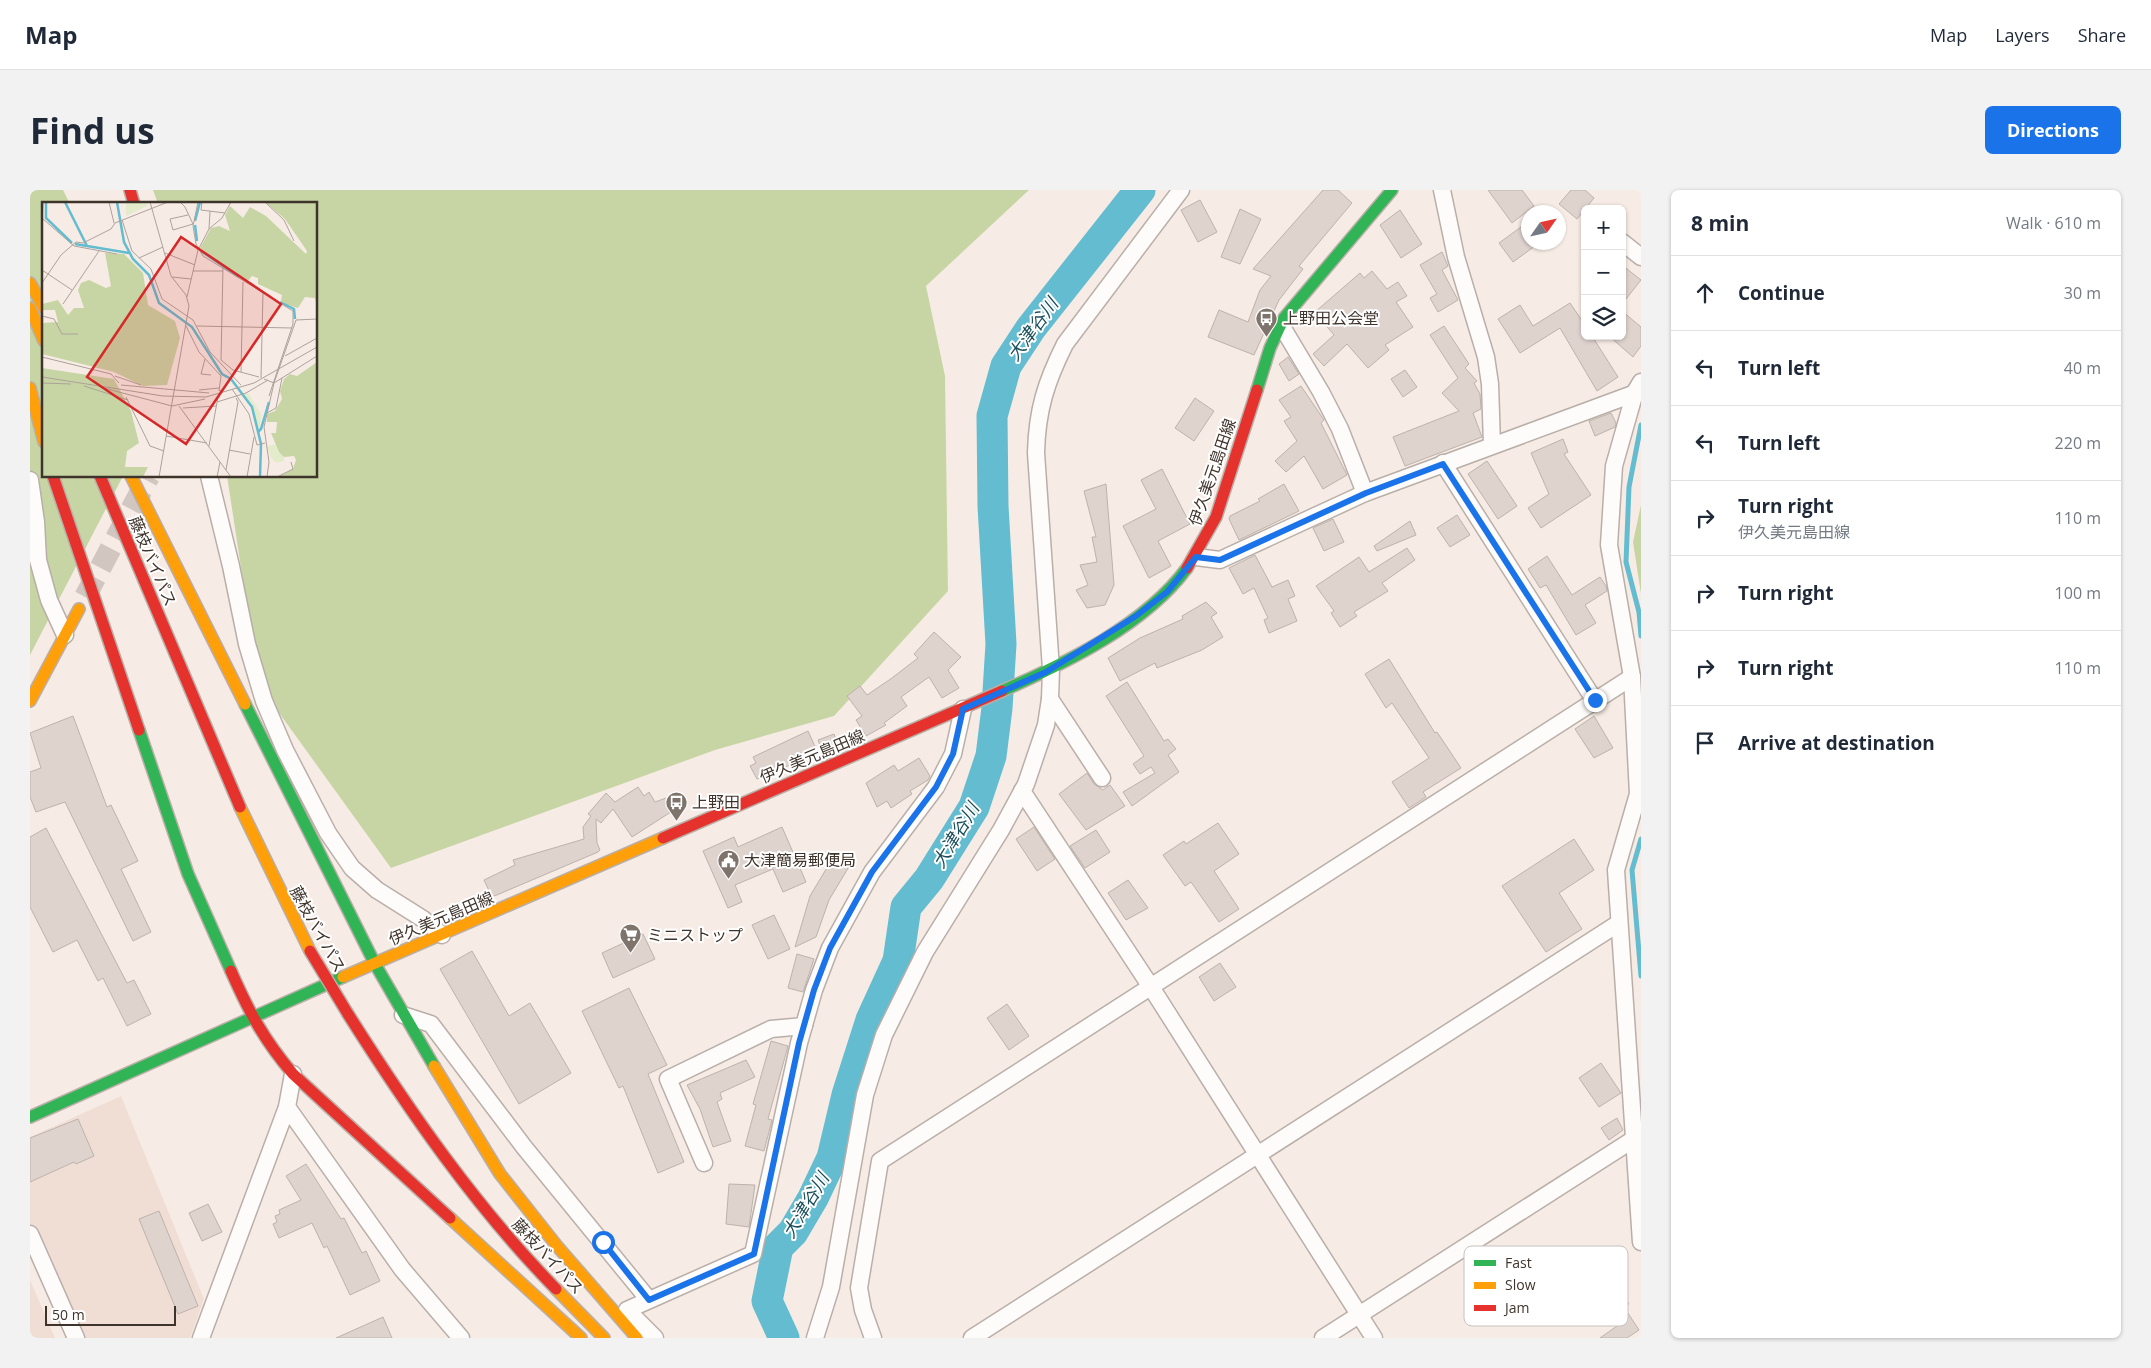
<!DOCTYPE html>
<meta charset="utf-8">
<style>
:root{--surface:#fff;--page:#f2f2f3;--text:#1f2937;--muted:#747a83;--line:#e0e1e3;--accent:#1a73e8}
body{margin:0;font-family:"Open Sans","Noto Sans JP",sans-serif;background:var(--page);color:var(--text)}
.controls{position:absolute;right:15px;top:15px;display:grid;overflow:hidden;border-radius:8px;box-shadow:0 1px 4px #0004}
.controls button{width:45px;height:45px;display:grid;place-items:center;padding:0;border:0;border-bottom:1px solid var(--line);background:var(--surface);color:var(--text);font:25px sans-serif}
.compass{position:absolute;left:1491px;top:15px;width:45px;height:45px;border-radius:50%;background:var(--surface);box-shadow:0 1px 4px #0004;rotate:56deg}
.scale{position:absolute;left:15px;bottom:12px;width:131px;box-sizing:border-box;padding-left:5px;border:2px solid #3f342b;border-top:0;font-size:14px;line-height:18px;white-space:nowrap;color:#3f342b;-webkit-text-stroke:4px #fff;paint-order:stroke}
.stop{position:absolute;width:15px;height:15px;margin:-11px;border:4px solid #1a73e8;border-radius:50%;background:#fff}
.stop.end{background:#1a73e8;border-color:#fff;box-shadow:0 1px 5px #0008}
.list{margin:0;padding:0;list-style:none}
h2{display:flex;justify-content:space-between;align-items:center;height:65px;margin:0;padding:0 20px;font-size:21px}
h2 small{font-size:16px;font-weight:400;color:var(--muted)}
.list li{display:grid;grid-template-columns:32px 1fr auto;gap:15px;align-items:center;box-sizing:border-box;height:75px;padding:0 20px;border-top:1px solid var(--line)}
.list b{display:block;font-size:19px;white-space:nowrap}
.list p{margin:0;font-size:16px;white-space:nowrap;color:var(--muted)}
.list em{font-size:16px;font-style:normal;color:var(--muted)}
.icon{flex:none;width:28px;height:28px;fill:none;stroke:currentColor;stroke-width:2;stroke-linecap:round;stroke-linejoin:round}
.map{position:relative;flex:none;width:1611px;height:1148px;overflow:hidden;border-radius:8px}
header{display:flex;align-items:center;gap:30px;box-sizing:border-box;height:70px;padding:0 25px;background:var(--surface);border-bottom:1px solid var(--line)}
header strong{font-size:24px}
nav{display:flex;gap:28px;margin-inline-start:auto;font-size:18px}
.intro{display:flex;align-items:center;justify-content:space-between;box-sizing:border-box;height:120px;padding:0 30px}
h1{margin:0;font-size:35px}
.button{padding:12px 22px;border-radius:8px;background:var(--accent);color:#fff;font-size:18px;font-weight:700}
main{display:flex;gap:30px;padding:0 30px}
aside{flex:1;background:var(--surface);border-radius:8px;box-shadow:0 1px 4px #0004}
.map>svg:first-child{display:block}
</style>
<header>
<strong>Map</strong>
<nav><a>Map</a><a>Layers</a><a>Share</a></nav>
</header>
<div class="intro"><h1>Find us</h1><a class="button">Directions</a></div>
<main>
<div class="map">
<svg width="1611" height="1148" viewBox="0 0 1611 1148">
<rect width="100%" height="100%" fill="#f7ece5"/>
<g fill="#f0ded5">
<polygon points="91,906 174,1109 160,1148 52,1148 0,1039 0,947"/>
<polygon points="0,1090 25,1148 0,1148"/>
</g>
<g fill="#c7d5a5">
<polygon points="0,0 33,0 40,14 14,14 14,286 93,286 0,465"/>
<polygon points="123,0 999,0 896,96 915,186 918,401 804,526 685,560 361,678 229,495 197,286 286,286 286,14 128,14"/>
<polygon points="1611,315 1611,404 1603,352"/>
</g>
<g fill="none" stroke-linecap="round" stroke-linejoin="round">
<g stroke="#63bccf" stroke-width="5">
<polyline points="1611,235 1599,297 1596,372 1609,422 1611,446"/>
<polyline points="1611,649 1602,680 1611,786"/>
</g>
<polyline stroke="#63bccf" stroke-width="31" points="754,1148 737,1111 748,1057 763,1042 783,1008 802,968 817,905 841,830 868,771 876,717 899,689 944,617 961,566 967,518 971,454 963,316 962,226 976,176 1001,138 1110,0"/>
</g>
<g fill="#dfd3ce" stroke="#bdb2ac">
<polygon points="1293,0 1308,0 1322,13 1269,76 1273,79 1249,110 1224,165 1178,147 1189,120 1218,132 1230,100 1241,86 1223,79"/>
<polygon points="1458,0 1492,0 1504,16 1482,33"/>
<polygon points="1541,0 1555,0 1564,8 1547,29 1529,14"/>
<polygon points="1170,10 1187,42 1168,52 1151,20"/>
<polygon points="1210,19 1231,29 1210,74 1191,67"/>
<polygon points="1370,20 1392,54 1371,68 1350,35"/>
<polygon points="1491,37 1498,47 1498,52 1503,52 1505,56 1483,72 1469,53"/>
<polygon points="1412,62 1418,76 1412,80 1428,110 1408,122 1400,108 1407,104 1390,75"/>
<polygon points="1592,75 1611,90 1592,114"/>
<polygon points="1342,81 1357,99 1368,92 1377,106 1366,112 1383,137 1355,155 1359,160 1338,178 1317,154 1294,176 1283,164 1304,145 1285,122 1330,83 1334,88"/>
<polygon points="1540,113 1555,135 1555,146 1562,146 1588,187 1567,201 1530,138 1490,163 1468,129 1490,115 1503,136"/>
<polygon points="1592,121 1611,137 1611,156 1603,167 1579,146 1592,146"/>
<polygon points="1414,136 1439,174 1435,178 1447,191 1444,193 1450,204 1451,219 1443,223 1452,247 1375,276 1363,247 1429,221 1412,203 1428,188 1400,145"/>
<polygon points="1258,167 1269,184 1259,191 1249,174"/>
<polygon points="1375,180 1387,197 1373,207 1361,189"/>
<polygon points="1271,196 1294,230 1291,233 1317,285 1293,299 1274,266 1256,282 1245,271 1267,251 1254,231 1261,227 1249,210"/>
<polygon points="1165,208 1184,221 1164,251 1145,238"/>
<polygon points="1581,223 1586,233 1585,237 1565,246 1559,231"/>
<polygon points="1533,249 1538,262 1534,264 1561,305 1511,338 1498,318 1519,304 1501,263"/>
<polygon points="1457,271 1487,316 1468,329 1438,284"/>
<polygon points="1132,279 1160,334 1128,351 1141,376 1119,388 1093,336 1126,319 1111,290"/>
<polygon points="1076,294 1084,395 1075,415 1057,418 1046,400 1058,395 1050,375 1067,372 1062,347 1066,347 1054,301"/>
<polygon points="1254,294 1269,321 1209,350 1199,329 1200,326 1230,311 1228,309"/>
<polygon points="1427,325 1440,345 1420,357 1407,338"/>
<polygon points="1303,329 1314,352 1294,361 1283,338"/>
<polygon points="1380,331 1386,345 1347,361 1344,356"/>
<polygon points="1377,358 1385,370 1352,393 1358,401 1324,422 1327,426 1310,437 1301,423 1304,421 1286,396 1329,367 1339,382"/>
<polygon points="1225,365 1242,397 1258,390 1265,406 1258,409 1267,431 1239,443 1234,430 1238,428 1224,398 1213,404 1199,378"/>
<polygon points="1517,366 1542,405 1570,387 1576,396 1577,401 1555,415 1566,433 1546,445 1516,395 1510,398 1498,379"/>
<polygon points="1176,412 1187,423 1181,427 1193,447 1172,460 1127,478 1125,473 1090,491 1078,468 1110,448 1153,429 1152,426"/>
<polygon points="904,442 931,467 918,480 929,498 912,508 899,487 871,507 877,516 854,533 856,535 836,546 826,530 832,526 817,506 830,496 837,505 862,488 888,468 884,464"/>
<polygon points="1359,469 1405,543 1407,542 1431,578 1393,602 1396,607 1379,618 1362,592 1399,568 1362,513 1356,518 1335,484"/>
<polygon points="1097,492 1134,551 1138,549 1146,559 1138,565 1149,582 1102,616 1093,602 1125,583 1121,577 1110,584 1103,574 1114,566 1076,506"/>
<polygon points="43,526 77,617 81,615 108,671 91,679 121,742 103,751 35,612 6,622 0,607 0,582 11,578 0,543"/>
<polygon points="1564,526 1583,558 1564,568 1545,539"/>
<polygon points="778,541 788,563 727,589 720,576 726,573 723,567"/>
<polygon points="804,544 809,558 793,564 788,550"/>
<polygon points="889,568 900,586 898,590 880,601 882,604 861,618 857,611 847,617 836,593 864,575 868,581"/>
<polygon points="1057,583 1064,594 1073,600 1080,595 1095,616 1056,640 1029,604"/>
<polygon points="608,597 614,606 619,602 625,612 636,608 644,620 602,647 583,619 571,633 566,629 567,653 570,660 568,662 462,707 454,690 485,675 483,670 554,649 553,637 561,626 558,624 576,603 585,612"/>
<polygon points="1188,633 1209,664 1184,681 1209,719 1189,732 1161,692 1155,696 1133,665 1154,651 1156,654"/>
<polygon points="752,637 776,692 753,702 743,679 705,695 712,712 698,718 673,661 704,647 708,657"/>
<polygon points="1004,637 1025,669 1007,681 986,649"/>
<polygon points="16,638 97,793 104,790 121,824 97,836 73,788 68,791 47,750 23,762 0,717 0,647"/>
<polygon points="1066,640 1080,662 1055,678 1040,656"/>
<polygon points="1544,649 1564,680 1529,703 1552,739 1516,762 1472,696"/>
<polygon points="804,666 820,675 799,710 786,747 765,757 780,706"/>
<polygon points="1098,690 1118,718 1096,730 1078,703"/>
<polygon points="744,725 760,759 738,769 722,735"/>
<polygon points="613,744 625,769 583,788 572,763"/>
<polygon points="442,761 479,826 500,813 541,883 489,914 410,779"/>
<polygon points="767,764 784,769 773,802 758,798"/>
<polygon points="1190,773 1206,797 1184,811 1169,787"/>
<polygon points="599,798 637,875 618,884 654,972 628,983 593,896 589,898 552,821"/>
<polygon points="977,814 999,846 979,860 957,828"/>
<polygon points="741,851 758,856 738,929 742,930 734,961 715,956 726,915 723,914"/>
<polygon points="716,870 725,887 690,903 692,909 687,912 701,951 683,957 670,919 657,895"/>
<polygon points="1571,873 1591,903 1569,917 1549,888"/>
<polygon points="1587,928 1593,940 1579,950 1571,938"/>
<polygon points="48,929 64,966 46,974 44,972 0,992 0,948"/>
<polygon points="276,974 311,1029 314,1028 332,1063 336,1061 350,1091 320,1105 297,1056 294,1058 282,1033 249,1048 243,1034 247,1032 245,1026 250,1024 249,1020 271,1010 256,986"/>
<polygon points="699,994 725,995 719,1037 696,1034"/>
<polygon points="178,1014 192,1042 172,1051 159,1023"/>
<polygon points="129,1021 168,1116 148,1124 109,1029"/>
<polygon points="1583,1087 1599,1114 1594,1117 1609,1140 1597,1148 1570,1148 1587,1136 1565,1097"/>
<polygon points="353,1127 362,1148 306,1148"/>
</g>
<g fill="none" stroke-linecap="round" stroke-linejoin="round">
<polyline stroke="#d2c7c0" stroke-width="22" stroke-dasharray="22 11" stroke-linecap="butt" points="55,407 119,286"/>
<defs>
<g id="street">
<polyline points="1412,0 1426,67 1456,167 1460,194 1462,255"/>
<polyline points="1592,52 1611,67"/>
<polyline points="1251,135 1291,202 1310,239 1335,303"/>
<polyline points="1611,192 1605,202 1584,276 1579,355 1602,487 1608,604 1586,680 1611,1052"/>
<polyline points="1413,273 1565,511"/>
<polyline points="179,286 201,376 217,454 234,511 255,560 298,643 322,678 347,700 393,729 412,745"/>
<polyline points="0,290 6,332 8,370 19,410 35,445"/>
<polyline points="1166,367 1190,370 1335,303 1611,201"/>
<polyline points="1020,509 1072,588"/>
<polyline points="992,601 1121,797 1344,1148"/>
<polyline points="373,825 401,834 494,957 619,1110"/>
<polyline points="257,917 372,1079 431,1148"/>
<polyline points="674,973 638,889 741,839 774,836"/>
<polyline points="0,1044 46,1148"/>
<polyline points="171,1148 257,917 263,884"/>
<polyline points="625,1148 597,1120 723,1064 769,853 784,800 800,758 842,682 906,597 923,564 933,519"/>
<path d="M785,1148L801,1097L835,905L854,845L895,762L971,640L996,594L1016,535L1020,509L1021,479L1006,263C1007,220 1016,192 1035,154L1151,0"/>
<polyline points="843,1148 833,1120 829,1098 850,971 1602,487"/>
<polyline points="942,1148 1589,733"/>
<polyline points="1293,1148 1604,949"/>
</g>
<g id="fast">
<polyline points="1227,200 1240,158 1254,128 1362,0"/>
<path d="M972,501C1036,473 1115,435 1157,378"/>
<polyline points="215,514 345,774 404,876"/>
<polyline points="109,540 158,684 201,781"/>
<polyline points="0,927 313,787"/>
</g>
<g id="slow">
<polyline points="0,93 14,118"/>
<polyline points="0,118 14,151"/>
<polyline points="0,198 14,252"/>
<polyline points="101,286 215,514"/>
<polyline points="0,511 49,419"/>
<polyline points="210,617 280,761"/>
<polyline points="313,787 633,648"/>
<polyline points="404,876 470,984 527,1056 607,1148"/>
<polyline points="420,1028 551,1148"/>
<polyline points="526,1099 574,1148"/>
</g>
<g id="jam">
<polyline points="100,0 104,14"/>
<polyline points="23,286 109,540"/>
<polyline points="70,286 210,617"/>
<polyline points="1157,378 1186,327 1227,200"/>
<polyline points="633,648 972,501"/>
<path d="M201,781C219,822 234,850 263,884L420,1028"/>
<path d="M318,824C380,922 445,1016 526,1099"/>
</g>
</defs>
<use href="#street" stroke="#b9afa8" stroke-width="19"/>
<use href="#fast" stroke="#b9afa8" stroke-width="14"/>
<use href="#slow" stroke="#b9afa8" stroke-width="14"/>
<use href="#jam" stroke="#b9afa8" stroke-width="14"/>
<use href="#street" stroke="#fefcfb" stroke-width="16"/>
<use href="#fast" stroke="#30b455" stroke-width="11"/>
<use href="#slow" stroke="#ff9f0a" stroke-width="11"/>
<use href="#jam" stroke="#e5322d" stroke-width="11"/>
<defs>
<polyline id="jam-bridge" points="280,761 318,824"/>
</defs>
<use href="#jam-bridge" stroke="#b9afa8" stroke-width="14" stroke-linecap="butt"/>
<use href="#jam-bridge" stroke="#e5322d" stroke-width="11"/>
</g>
<g fill="none" stroke-linecap="round" stroke-linejoin="round">
<polyline stroke="#1a73e8" stroke-width="6" points="573,1052 619,1110 724,1064 769,853 784,800 800,758 842,682 906,597 923,564 933,519 1016,482 1106,426 1137,402 1166,367 1190,370 1336,303 1413,274 1565,510"/>
</g>
<defs>
<symbol id="bus-pin" viewBox="-11 -11 22 30"><path d="M0 17L-7.5 6A9.5 9.5 0 1 1 7.5 6Z" fill="#7f746c" stroke="#fff"/><path d="M-5-6H5V4H4V6H2V4H-2V6H-4V4H-5ZM-3.5-4V0h7V-4ZM-3.5 1.2v1.5H-2V1.2ZM2 1.2v1.5H3.5V1.2Z" fill="#fff"/></symbol>
<symbol id="civic-pin" viewBox="-11 -11 22 30"><path d="M0 17L-7.5 6A9.5 9.5 0 1 1 7.5 6Z" fill="#7f746c" stroke="#fff"/><path d="M-.6-6.5H3V-4.5H.6V-3L4-1V1h2V6H-6V1h2V-1L-.6-3ZM-1.2 2.5V6h2.4V2.5Z" fill="#fff"/></symbol>
<symbol id="supermarket-pin" viewBox="-11 -11 22 30"><path d="M0 17L-7.5 6A9.5 9.5 0 1 1 7.5 6Z" fill="#7f746c" stroke="#fff"/><path d="M-6-5.5h2.5l.6 2H6L4.5 2H-2.5L-4.4-4H-6ZM-1.5 3.2a1.3 1.3 0 1 0 .1 0ZM3 3.2a1.3 1.3 0 1 0 .1 0Z" fill="#fff"/></symbol>
</defs>
<g fill-rule="evenodd">
<use href="#bus-pin" x="1224" y="116" width="25" height="34"/>
<use href="#bus-pin" x="634" y="600" width="25" height="34"/>
<use href="#civic-pin" x="686" y="658" width="25" height="34"/>
<use href="#supermarket-pin" x="588" y="732" width="25" height="34"/>
</g>
<g text-anchor="middle" dominant-baseline="central" stroke-width="4" stroke-linejoin="round" paint-order="stroke">
<g font-size="16" fill="#3f342b" stroke="#fff" text-anchor="start">
<text x="1253" y="128">上野田公会堂</text>
<text x="662" y="612">上野田</text>
<text x="714" y="670">大津簡易郵便局</text>
<text x="617" y="745">ミニストップ</text>
</g>
<g font-size="16" fill="#3f342b" stroke="#fff">
<text transform="translate(1182 282) rotate(-71)">伊久美元島田線</text>
<text transform="translate(123 371) rotate(67)">藤枝バイパス</text>
<text transform="translate(782 566) rotate(-23)">伊久美元島田線</text>
<text transform="translate(411 728) rotate(-23)">伊久美元島田線</text>
<text transform="translate(288 739) rotate(61)">藤枝バイパス</text>
<text transform="translate(518 1066) rotate(47)">藤枝バイパス</text>
</g>
<g font-size="18" font-style="italic" fill="#1c4f5c" stroke="#fff">
<text transform="translate(1002 139) rotate(-54)">大津谷川</text>
<text transform="translate(925 645) rotate(-59)">大津谷川</text>
<text transform="translate(775 1015) rotate(-59)">大津谷川</text>
</g>
</g>
<g transform="translate(12 12)">
<rect width="275" height="275" fill="#f7ece5"/>
<path d="M84,0H104L105,4L84,14ZM206,191L219,212L218,231L210,206L201,193ZM235,242L237,250L242,253V259L235,261L229,256L225,244Z" fill="#e3ebcb"/>
<path d="M223,0H275V104L273,96L263,95L256,106L246,103L239,99L240,93L216,82V76L210,74L205,80L158,46L169,26L177,24L188,29L183,13L188,4L201,16L208,5L224,14L264,52L265,49L243,17ZM63,51L82,52L101,71L106,103L133,119L138,136L125,183L101,184L72,170L0,152V121L16,120L13,108H0V102L16,98L26,113L32,106H42L36,88L39,81L47,78L64,86L69,84ZM275,160V275H236L251,267L254,258L252,254L242,255L237,250L229,231H234L235,220H225V212L233,209L240,197L238,189L242,177L248,172L255,174ZM0,166L72,177L89,209L97,241L85,249L83,265H106L101,275H0Z" fill="#c7d5a5"/>
<path fill="none" stroke="#63bccf" stroke-width="2.5" d="M4,0V16L30,41M23,0L45,44M75,0L82,40L91,57L107,73L117,101L150,125L180,172L189,177L210,205L219,242L218,275M153,19L158,0M153,23L155,39M33,42L87,51M159,49L197,75M238,100L252,107L253,117M216,230L219,227L227,200"/>
<path fill="none" stroke="#ada29b" stroke-width="1" d="M67,0L72,21M108,0L129,74L144,93L147,104L117,275M138,0L143,5L151,22L131,28L128,17L146,13M156,0L151,24L154,42L161,54L251,109V122L227,194M160,0L159,8L183,11M223,0L242,18L252,39M1,17L32,44L75,52M80,18L90,49L109,67L120,97L151,118L168,150L199,183M0,24L1,0M167,27L168,9M123,51L153,63M97,56L121,45M181,65L179,158L191,168L217,175M0,68L30,88M151,69H181M130,75L149,77M0,81L19,53L34,40L41,41L69,27L73,21L126,0M145,95L156,48L167,27L180,16L189,0M21,102L57,49M0,114L12,117L20,132H36M144,124L157,150L179,174L177,189L180,188M155,124L250,126M243,154L275,136M0,155L69,172L77,181M163,157L159,172L169,173M199,170L201,80M73,174L99,183M0,175L121,194L164,195L212,181L275,145M219,176L221,91M222,177L232,181L275,154M0,181L29,182M79,183L167,191M42,184L86,198M58,185L130,204L163,197M190,187L207,212L215,243L223,241M157,188L177,186M84,195L108,244L122,249M175,200L204,191L226,178M137,204L189,275M141,206L174,204M225,211L234,206L240,176M124,234L165,241M167,244L176,195M187,248L208,252M184,268L196,200L194,196M175,275L178,260M205,275L212,235M225,275L227,260L222,225L232,181L254,118L275,117M235,275L251,267L249,260"/>
<path fill="#d62828" fill-opacity="0.15" stroke="#d62828" stroke-width="2.5" d="M139,35L239,102L144,242L45,175Z"/>
<rect width="275" height="275" fill="none" stroke="#3f342b" stroke-width="2.5"/>
</g>
<rect x="1434" y="1056" width="164" height="80" rx="8" fill="#fff" stroke="#c5c2bf" stroke-width="1"/>
<rect x="1444" y="1070" width="22" height="6" fill="#30b455"/>
<rect x="1444" y="1092" width="22" height="7" fill="#ff9f0a"/>
<rect x="1444" y="1115" width="22" height="6" fill="#e5322d"/>
<g font-size="14" fill="#3f342b">
<text x="1475" y="1078">Fast</text>
<text x="1475" y="1100">Slow</text>
<text x="1475" y="1123">Jam</text>
</g>
</svg>
<div class="controls">
<button>+</button>
<button>−</button>
<button><svg class="icon" aria-label="layers" viewBox="0 0 24 24"><path d="M12 4l9 5-9 5-9-5zM3 14l9 5 9-5"/></svg></button>
</div>
<svg class="compass" viewBox="-18 -18 36 36"><path d="M0-13l5 13h-10z" fill="#e53935"/><path d="M0 13l5-13h-10z" fill="#747a83"/></svg>
<div class="scale">50 m</div>
<div class="stop" style="left:573px;top:1052px"></div>
<div class="stop end" style="left:1565px;top:510px"></div>
</div>
<aside>
<h2>8 min<small>Walk · 610 m</small></h2>
<ul class="list">
<li><svg class="icon" aria-label="ahead" viewBox="0 0 24 24"><path d="M12 20V5M6 11l6-6 6 6"/></svg><div><b>Continue</b></div><em>30 m</em></li>
<li><svg class="icon" aria-label="left" viewBox="0 0 24 24"><path d="M17 20v-9H6M10 6l-5 5 5 5"/></svg><div><b>Turn left</b></div><em>40 m</em></li>
<li><svg class="icon" aria-label="left" viewBox="0 0 24 24"><path d="M17 20v-9H6M10 6l-5 5 5 5"/></svg><div><b>Turn left</b></div><em>220 m</em></li>
<li><svg class="icon" aria-label="right" viewBox="0 0 24 24"><path d="M7 20v-9h11M14 6l5 5-5 5"/></svg><div><b>Turn right</b><p>伊久美元島田線</p></div><em>110 m</em></li>
<li><svg class="icon" aria-label="right" viewBox="0 0 24 24"><path d="M7 20v-9h11M14 6l5 5-5 5"/></svg><div><b>Turn right</b></div><em>100 m</em></li>
<li><svg class="icon" aria-label="right" viewBox="0 0 24 24"><path d="M7 20v-9h11M14 6l5 5-5 5"/></svg><div><b>Turn right</b></div><em>110 m</em></li>
<li><svg class="icon" aria-label="arrive" viewBox="0 0 24 24"><path d="M6 21V4h12l-3 4 3 4H6"/></svg><div><b>Arrive at destination</b></div></li>
</ul>
</aside>
</main>
